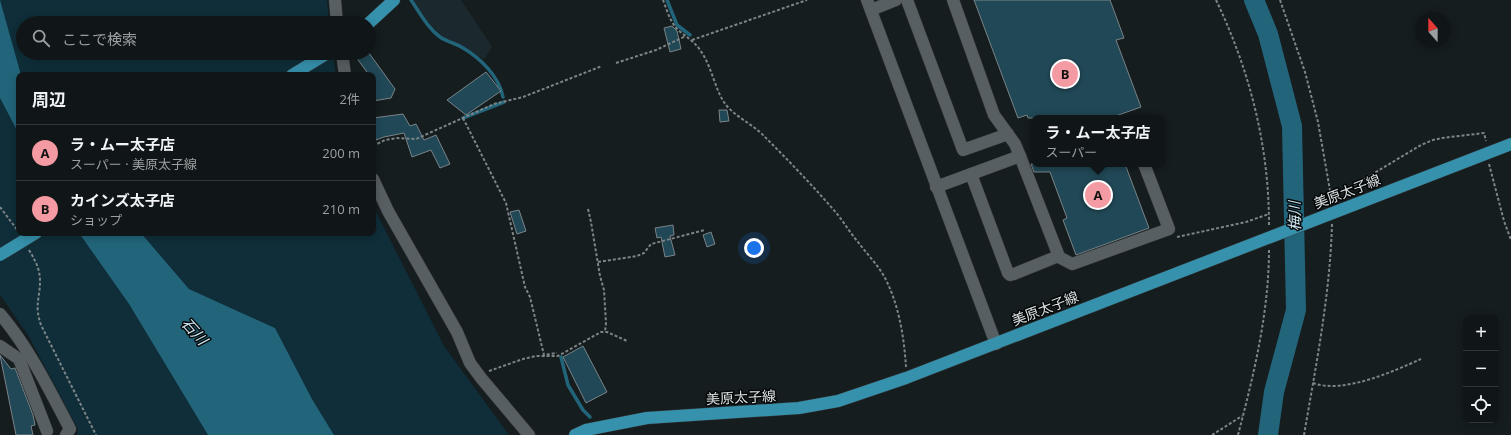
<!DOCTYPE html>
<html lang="ja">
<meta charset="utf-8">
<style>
:root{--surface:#101617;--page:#191f20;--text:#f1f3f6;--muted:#9c9fa1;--line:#303536;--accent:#f49aa2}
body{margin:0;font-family:"Open Sans","Noto Sans JP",sans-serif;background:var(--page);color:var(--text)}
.controls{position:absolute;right:12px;bottom:12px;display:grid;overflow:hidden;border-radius:8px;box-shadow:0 2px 10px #0003}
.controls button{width:36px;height:36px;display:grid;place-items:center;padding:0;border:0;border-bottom:1px solid var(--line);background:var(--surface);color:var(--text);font:20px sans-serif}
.compass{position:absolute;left:1415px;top:12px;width:36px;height:36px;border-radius:50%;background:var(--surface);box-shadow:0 2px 10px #0003;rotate:339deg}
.you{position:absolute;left:754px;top:248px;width:14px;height:14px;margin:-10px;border:3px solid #fff;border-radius:50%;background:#1a73e8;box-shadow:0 0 0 6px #1a73e833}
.badge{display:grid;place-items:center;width:26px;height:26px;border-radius:50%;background:var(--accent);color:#111;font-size:13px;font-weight:700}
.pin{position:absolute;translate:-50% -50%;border:2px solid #fff;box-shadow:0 1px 4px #0006}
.popup{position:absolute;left:1031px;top:115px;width:134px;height:52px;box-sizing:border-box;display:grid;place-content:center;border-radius:8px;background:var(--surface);filter:drop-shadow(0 1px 3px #0005);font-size:13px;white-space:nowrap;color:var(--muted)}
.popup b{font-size:15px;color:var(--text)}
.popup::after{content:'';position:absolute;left:50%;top:100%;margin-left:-8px;border:8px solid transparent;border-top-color:var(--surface)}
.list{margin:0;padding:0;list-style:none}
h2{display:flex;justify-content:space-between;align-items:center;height:52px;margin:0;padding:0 16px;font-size:17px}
h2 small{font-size:13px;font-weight:400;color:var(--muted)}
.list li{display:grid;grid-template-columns:26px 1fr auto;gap:12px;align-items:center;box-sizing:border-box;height:56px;padding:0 16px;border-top:1px solid var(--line)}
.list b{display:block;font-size:15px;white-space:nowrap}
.list p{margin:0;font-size:13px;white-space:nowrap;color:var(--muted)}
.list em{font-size:13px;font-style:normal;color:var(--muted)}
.icon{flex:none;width:22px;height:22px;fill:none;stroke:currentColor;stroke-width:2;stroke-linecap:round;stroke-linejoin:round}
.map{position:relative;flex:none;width:1511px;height:435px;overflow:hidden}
.search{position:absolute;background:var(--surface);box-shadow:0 2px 10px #0003;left:16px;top:16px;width:360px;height:44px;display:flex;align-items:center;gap:10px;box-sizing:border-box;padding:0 14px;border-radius:22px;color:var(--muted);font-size:15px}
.panel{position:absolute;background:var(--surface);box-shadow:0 2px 10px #0003;left:16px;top:72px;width:360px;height:164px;border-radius:8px}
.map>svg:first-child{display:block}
</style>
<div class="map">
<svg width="1511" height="435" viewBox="0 0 1511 435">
<rect width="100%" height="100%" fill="#151d1f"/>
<polygon fill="#1b292f" points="413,0 461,0 492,47 484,59 442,36 429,23"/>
<g fill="#0f2e39">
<polygon points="0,0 327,0 329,23 23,23 23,53 333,53 336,75 19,75 19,233 79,233 129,304 208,435 77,435 78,429 28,335 0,295"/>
<polygon points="373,206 444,346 509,435 334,435 312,399 275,328 189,289 141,233 373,233"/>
</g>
<g fill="#22657b">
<polygon points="0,0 21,75 19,75 19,134 0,98"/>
<polygon points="79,233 141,233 189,289 275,328 312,399 334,435 208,435 129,304"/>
</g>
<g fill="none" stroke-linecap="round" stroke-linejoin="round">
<g stroke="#22657b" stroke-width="3.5">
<path d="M411,0C420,13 427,27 440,37C447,42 455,43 463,48C480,58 499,76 503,97"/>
<polyline points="667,0 677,25 690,35"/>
<polyline points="463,118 504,102"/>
<polyline points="561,357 568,385 583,410 590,417"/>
</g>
<polyline stroke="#22657b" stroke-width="20" points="1254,0 1268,34 1292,126 1296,310 1274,392 1268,435"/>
</g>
<g fill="#214856" stroke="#7a8387">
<polygon points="974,0 1110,0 1124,38 1116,40 1141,107 1110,118 1028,118 1027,115 1018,118"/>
<polygon points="672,26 677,31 681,49 670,52 664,28"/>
<polygon points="361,53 369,53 395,89 391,98 373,101 373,75 369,75 356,57"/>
<polygon points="486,72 501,91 466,115 447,100"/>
<polygon points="719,110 727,110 729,121 720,122"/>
<polygon points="403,114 410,126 416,124 424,140 436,135 450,164 440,168 431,150 412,157 404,133 384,137 376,140 375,133 373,134 373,118"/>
<polygon points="1031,164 1125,164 1149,228 1076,255 1063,220 1067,218 1050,172 1034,172"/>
<polygon points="519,210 526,231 517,234 510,212"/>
<polygon points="673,225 674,235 670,236 675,255 665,257 661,237 657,238 655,228"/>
<polygon points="711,232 715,244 707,247 703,235"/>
<polygon points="583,346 607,392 586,403 563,357"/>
<polygon points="0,355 11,369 15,368 33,415 35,425 31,426 33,435 16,435"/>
</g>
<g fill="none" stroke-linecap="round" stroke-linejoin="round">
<defs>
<g id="minor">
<polyline points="335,0 337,23"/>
<polyline points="867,0 996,344"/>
<polyline points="907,0 963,150 1008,134"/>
<polyline points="871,10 896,0"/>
<polyline points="342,53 345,75"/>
<polyline points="971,174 1008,273 1010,275 1014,274 1056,257 1058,254 1020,156"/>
<polyline points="373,179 388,211 457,332 470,363 481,378 529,435"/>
<polyline points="936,187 1020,156 1015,144 994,115 953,0"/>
<polyline points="1057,256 1072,264 1075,263 1169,229 1144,164"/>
<path d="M0,314C29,348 49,389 70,429L66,435"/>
<polyline points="0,346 19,359 47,431"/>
</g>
<g id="major">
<polyline points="369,23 394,0"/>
<polyline points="292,75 328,53"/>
<polyline points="575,435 586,430 647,418 799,408 838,401 906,378 1511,144"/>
</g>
</defs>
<use href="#minor" stroke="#333739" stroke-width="13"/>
<use href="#major" stroke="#333739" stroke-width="13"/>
<g stroke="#7e8587" stroke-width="2" stroke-dasharray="3 2" stroke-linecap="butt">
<path d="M663,0C667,10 670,22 678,30C686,37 694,41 700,50C712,66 715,91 726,105C736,117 752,124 763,135C789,161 815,188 838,215C845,224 851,234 858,242C867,254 878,265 885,278C899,305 904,337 906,367"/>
<path d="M1216,0C1250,71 1269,146 1269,225"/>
<polyline points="1280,0 1305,72 1318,122 1332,202"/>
<polyline points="692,40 807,0"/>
<polyline points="616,63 656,50 686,36"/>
<polyline points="463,118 506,203 525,287 530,297 544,355 557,353"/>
<polyline points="373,146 385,140 397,138 416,139 494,104 523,97 602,66"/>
<polyline points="1489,164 1504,221 1511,240"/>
<polyline points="1332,197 1346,190 1421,145 1433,140 1442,138 1484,133 1486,141"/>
<polyline points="0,207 18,231"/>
<polyline points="588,209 591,222 600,276 604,290 606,323 605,332"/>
<polyline points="1177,237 1246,222 1269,214"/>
<path d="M29,250C35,260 40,269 40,281C40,299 34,305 41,325L96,435"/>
<polyline points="598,262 637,256 644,253 651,244 705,230"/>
<polyline points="489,371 523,359 536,356 558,356 601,332 607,332 627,341"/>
<path d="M1313,383C1343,394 1392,372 1421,359"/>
<polyline points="1212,435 1242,416"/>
<path d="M1238,435C1254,374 1269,312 1269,249"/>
<path d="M1304,435C1316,365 1330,295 1332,224"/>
</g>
<use href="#minor" stroke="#575f63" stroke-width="12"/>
<use href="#major" stroke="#3691ac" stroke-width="12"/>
<defs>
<polyline id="major-bridge" points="0,255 36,233"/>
</defs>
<use href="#major-bridge" stroke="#333739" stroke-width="13" stroke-linecap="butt"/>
<use href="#major-bridge" stroke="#3691ac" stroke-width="12"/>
</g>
<g text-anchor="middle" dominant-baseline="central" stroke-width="3" stroke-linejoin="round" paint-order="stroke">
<g font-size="14" fill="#dce1e3" stroke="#040708">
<text transform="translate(1347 191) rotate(-21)">美原太子線</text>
<text transform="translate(1045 308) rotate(-21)">美原太子線</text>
<text transform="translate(741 397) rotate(-3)">美原太子線</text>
</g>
<g font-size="15" font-style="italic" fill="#cde7f2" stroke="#040708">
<text transform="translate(1294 216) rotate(-91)">梅川</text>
<text transform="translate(195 331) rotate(48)">石川</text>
</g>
</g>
</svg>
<div class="controls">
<button>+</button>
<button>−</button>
<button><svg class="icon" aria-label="locate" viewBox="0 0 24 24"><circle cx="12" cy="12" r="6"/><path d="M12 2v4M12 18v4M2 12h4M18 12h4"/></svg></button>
</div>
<svg class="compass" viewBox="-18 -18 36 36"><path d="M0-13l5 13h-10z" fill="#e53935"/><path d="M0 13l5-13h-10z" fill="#9c9fa1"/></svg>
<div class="you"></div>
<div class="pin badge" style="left:1098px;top:195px">A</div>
<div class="popup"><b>ラ・ムー太子店</b>スーパー</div>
<div class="pin badge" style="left:1065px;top:74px">B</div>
<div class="search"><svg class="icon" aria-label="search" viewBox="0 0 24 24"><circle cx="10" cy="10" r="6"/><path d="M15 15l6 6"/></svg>ここで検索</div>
<section class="panel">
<h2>周辺<small>2件</small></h2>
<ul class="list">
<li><span class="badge">A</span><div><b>ラ・ムー太子店</b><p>スーパー · 美原太子線</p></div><em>200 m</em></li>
<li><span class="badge">B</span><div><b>カインズ太子店</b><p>ショップ</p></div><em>210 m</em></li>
</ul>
</section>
</div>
